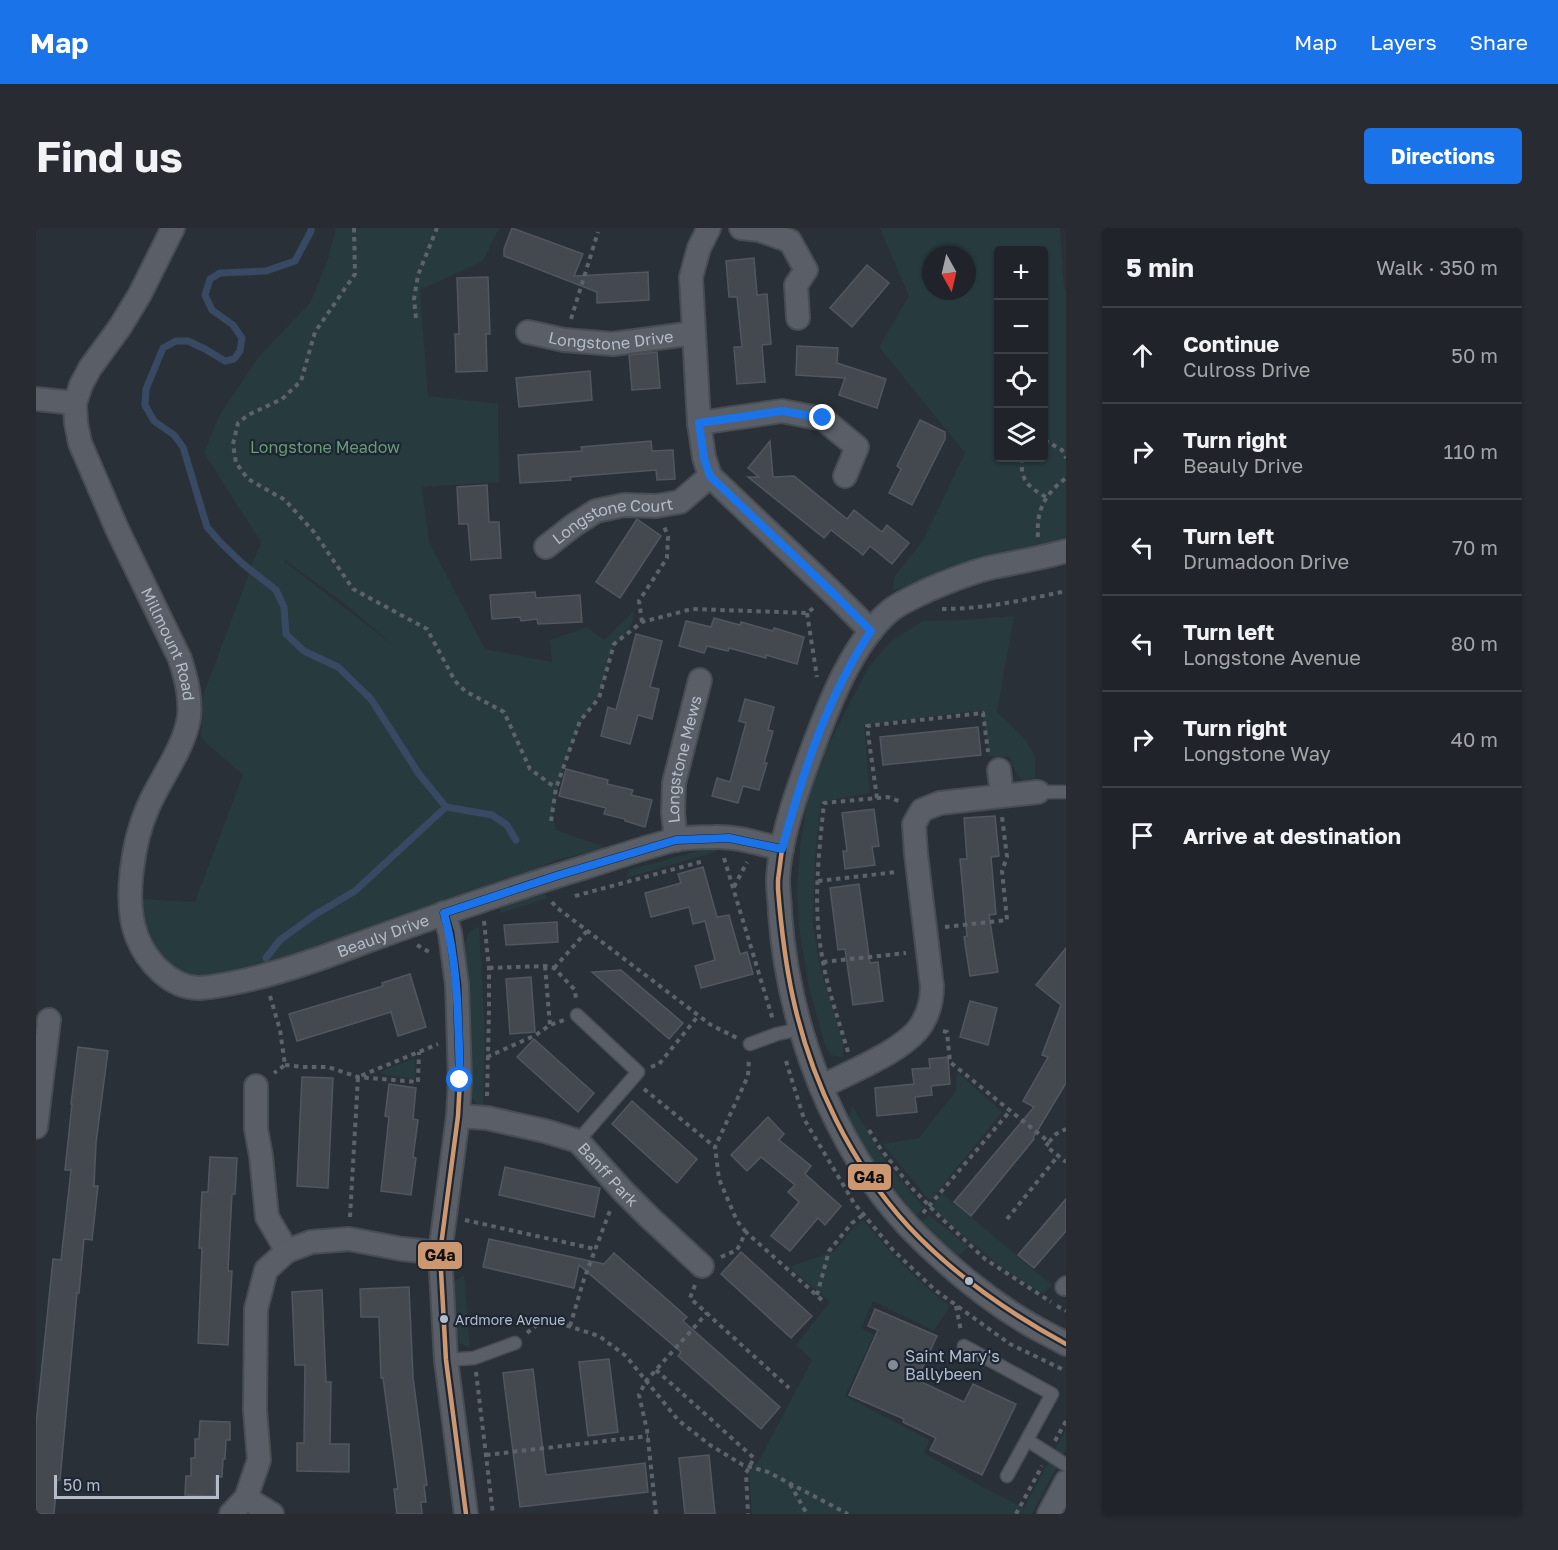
<!DOCTYPE html>
<meta charset="utf-8">
<style>
:root{--surface:#20242a;--page:#282c32;--text:#f1f3f6;--muted:#a2a4a8;--line:#3d4147;--accent:#1a73e8}
body{margin:0;font-family:"Golos Text",sans-serif;background:var(--page);color:var(--text)}
.controls{position:absolute;right:18px;top:18px;display:grid;overflow:hidden;border-radius:6px;box-shadow:0 2px 4px #0004}
.controls button{width:54px;height:54px;display:grid;place-items:center;padding:0;border:0;border-bottom:2px solid var(--line);background:var(--surface);color:var(--text);font:30px sans-serif}
.compass{position:absolute;left:886px;top:18px;width:54px;height:54px;border-radius:50%;background:var(--surface);box-shadow:0 2px 4px #0004;rotate:172deg}
.scale{position:absolute;left:18px;bottom:15px;width:165px;box-sizing:border-box;padding-left:6px;border:3px solid #b4bcc9;border-top:0;font-size:16px;line-height:21px;white-space:nowrap;color:#b4bcc9;-webkit-text-stroke:4px #1d2633;paint-order:stroke}
.stop{position:absolute;width:18px;height:18px;margin:-14px;border:4px solid #1a73e8;border-radius:50%;background:#fff}
.stop.end{background:#1a73e8;border-color:#fff;box-shadow:0 2px 6px #0008}
.list{margin:0;padding:0;list-style:none}
h2{display:flex;justify-content:space-between;align-items:center;height:78px;margin:0;padding:0 24px;font-size:26px}
h2 small{font-size:20px;font-weight:400;color:var(--muted)}
.list li{display:grid;grid-template-columns:39px 1fr auto;gap:18px;align-items:center;box-sizing:border-box;height:96px;padding:0 24px;border-top:2px solid var(--line)}
.list b{display:block;font-size:22px;white-space:nowrap}
.list p{margin:0;font-size:20px;white-space:nowrap;color:var(--muted)}
.list em{font-size:20px;font-style:normal;color:var(--muted)}
.icon{flex:none;width:33px;height:33px;fill:none;stroke:currentColor;stroke-width:2;stroke-linecap:round;stroke-linejoin:round}
.map{position:relative;flex:none;width:1030px;height:1286px;overflow:hidden;border-radius:6px}
header{display:flex;align-items:center;gap:36px;box-sizing:border-box;height:84px;padding:0 30px;background:var(--accent);color:#fff}
header strong{font-size:28px}
nav{display:flex;gap:33px;margin-inline-start:auto;font-size:21px}
.intro{display:flex;align-items:center;justify-content:space-between;box-sizing:border-box;height:144px;padding:0 36px}
h1{margin:0;font-size:42px}
.button{padding:15px 27px;border-radius:6px;background:var(--accent);color:#fff;font-size:21px;font-weight:700}
main{display:flex;gap:36px;padding:0 36px}
aside{flex:1;background:var(--surface);border-radius:6px;box-shadow:0 2px 4px #0004}
.map>svg:first-child{display:block}
</style>
<header>
<strong>Map</strong>
<nav><a>Map</a><a>Layers</a><a>Share</a></nav>
</header>
<div class="intro"><h1>Find us</h1><a class="button">Directions</a></div>
<main>
<div class="map">
<svg width="1030" height="1286" viewBox="0 0 1030 1286">
<rect width="100%" height="100%" fill="#2a3038"/>
<g fill="#273a3e" fill-rule="evenodd">
<path d="M300,0H463L447,33L384,62L392,168L462,176L463,254L386,259L393,314L449,421L516,434L514,412L551,399L568,412L598,383L596,396L576,423L564,465L547,490L531,528L516,584L520,602L574,621L527,630L508,637L507,643L212,744L152,751L132,738L113,710L103,671L159,674L207,547L165,510L166,470L225,314L168,225L183,188L222,130L274,75L291,34ZM249,332L309,376L357,417L248,333Z"/>
<path d="M844,0H1024L1028,59L1030,64V308L1013,315L981,321L856,363L859,348L888,311L929,225L843,119L873,68ZM963,22H1008V230H963ZM895,27H931V63H895Z"/>
<path d="M978,388L961,484L988,510L999,528V555C982,553 979,545 974,529L952,528L946,482L828,497L834,565L785,574L779,630L777,697L784,739L807,815V829L795,827L789,817L773,760L763,699L761,661L764,620L772,570L788,525L832,440L855,413L887,393L928,392Z"/>
<polygon points="673,620 683,623 590,650 593,642"/>
<polygon points="509,666 512,670 465,685 463,678"/>
<polygon points="443,698 449,807 447,880 438,873 435,867 434,794 429,718 432,705"/>
<polygon points="379,830 380,852 346,846 346,843"/>
<polygon points="921,844 966,884 894,973 847,916 883,910 920,863"/>
<polygon points="816,878 851,935 887,979 881,987 877,985 837,933 812,891"/>
<polygon points="906,965 1016,1057 1006,1066 966,1040 902,986 897,977"/>
<polygon points="893,987 933,1019 921,1029 905,1015 886,994"/>
<path d="M827,992C853,1023 881,1054 914,1078L898,1103L837,1073L825,1100L838,1107L809,1168L894,1212L888,1225L946,1259L988,1280L1030,1201V1222L996,1286H716L713,1245L725,1229L776,1132L760,1117L794,1074L753,1039L799,1023L818,999Z"/>
<polygon points="428,1047 434,1120 423,1115 419,1095 417,1054"/>
</g>
<g fill="none" stroke-linecap="round" stroke-linejoin="round">
<g stroke="#384963" stroke-width="7">
<polyline points="275,0 275,3 259,33 230,43 184,45 174,51 169,67 176,82 197,97 206,110 204,123 198,131 189,133 169,121 152,113 140,113 127,120 110,161 109,177 118,193 138,207 147,219 171,299 185,315 207,336 240,362 248,379 250,406 268,423 302,439 335,471 383,546 410,579"/>
<polyline points="410,579 456,587 471,597 480,612"/>
<polyline points="230,730 244,712 280,686 319,663 410,579"/>
</g>
</g>
<g fill="#444950" stroke="#52575f" stroke-width="1.5">
<polygon points="476,0 547,26 538,48 612,44 613,72 561,75 561,64 468,28 468,21"/>
<polygon points="718,30 721,67 731,66 735,116 726,117 729,154 701,156 698,119 706,119 701,69 693,69 690,33"/>
<polygon points="831,37 853,55 816,99 794,80"/>
<polygon points="452,49 454,106 450,106 451,143 420,144 419,106 423,106 421,50"/>
<polygon points="761,118 802,120 801,135 850,151 841,180 803,167 809,150 760,147"/>
<polygon points="621,124 624,160 596,162 593,127"/>
<polygon points="554,143 556,172 483,179 480,150"/>
<polygon points="884,192 909,204 909,211 876,277 853,265 865,241 861,238"/>
<polygon points="615,213 616,223 637,222 639,251 621,252 620,242 534,249 535,252 484,255 482,227 546,223 545,219"/>
<polygon points="734,213 737,249 758,248 811,291 818,282 846,304 851,297 873,315 856,336 834,318 827,327 795,302 788,310 712,249 723,249 712,240"/>
<polygon points="451,257 453,294 463,294 465,330 435,332 432,296 423,296 421,259"/>
<polygon points="601,291 625,308 584,370 560,354"/>
<polygon points="499,364 500,370 544,367 546,394 502,396 501,391 485,393 484,389 456,391 454,367"/>
<polygon points="678,390 704,397 705,394 737,403 738,400 768,409 761,436 730,427 730,430 693,420 692,423 671,418 668,425 643,418 650,393 675,399"/>
<polygon points="600,406 626,413 614,459 623,461 616,491 602,487 594,516 565,508 572,479 580,482"/>
<polygon points="709,471 738,479 732,502 737,503 728,535 731,535 723,562 707,558 702,575 676,568 681,550 694,554 710,495 703,493"/>
<polygon points="942,499 945,527 847,537 844,509"/>
<polygon points="530,541 572,552 571,556 597,562 595,567 616,572 609,599 589,593 589,591 568,586 570,580 523,568"/>
<polygon points="838,581 843,618 836,619 839,637 809,641 807,623 811,623 806,585"/>
<polygon points="959,588 963,628 955,629 960,686 953,687 962,744 934,748 928,709 931,708 924,631 931,631 928,590"/>
<polygon points="667,639 681,689 693,687 704,726 711,724 717,746 665,760 659,738 679,732 669,693 657,696 653,679 615,689 609,665 645,655 642,646"/>
<polygon points="823,656 834,735 842,734 847,773 817,777 809,721 802,722 794,660"/>
<polygon points="521,694 522,714 470,717 468,697"/>
<polygon points="1030,720 1030,855 997,910 998,911 935,988 918,974 998,879 987,873 1012,829 1006,827 1025,777 1000,757"/>
<polygon points="585,742 647,795 633,811 556,744"/>
<polygon points="374,746 390,799 362,808 355,784 261,813 253,786 347,758 346,755"/>
<polygon points="495,749 499,804 474,806 470,751"/>
<polygon points="934,773 961,780 952,817 924,809"/>
<polygon points="498,811 558,865 542,884 481,829"/>
<polygon points="42,819 72,823 60,915 58,958 62,958 56,1012 48,1011 43,1065 41,1065 24,1252 21,1252 18,1286 11,1286 0,1285 0,1197 17,1031 25,1032 35,942 29,942 36,876 35,876"/>
<polygon points="912,829 914,856 895,858 896,867 879,869 881,884 841,888 839,860 878,856 876,841 894,840 893,831"/>
<polygon points="266,849 297,850 292,960 261,958"/>
<polygon points="353,856 380,860 377,891 382,892 377,929 380,930 375,967 345,963 353,889 349,888"/>
<polygon points="596,873 661,931 641,955 576,896"/>
<polygon points="732,889 748,906 743,912 775,938 769,946 805,978 789,997 782,990 754,1023 735,1008 763,974 752,964 759,957 725,929 711,943 695,927"/>
<polygon points="174,929 201,930 199,966 196,966 194,1003 192,1043 196,1043 192,1117 162,1115 166,1020 163,1020 166,964 172,964"/>
<polygon points="469,939 564,960 558,989 463,967"/>
<polygon points="1030,971 1030,1003 998,1040 982,1027"/>
<polygon points="453,1011 568,1036 578,1025 651,1089 647,1093 744,1179 725,1201 642,1128 645,1124 543,1037 538,1060 447,1039"/>
<polygon points="705,1024 776,1088 755,1110 685,1046"/>
<polygon points="373,1059 377,1149 391,1257 388,1258 390,1274 385,1274 386,1286 361,1286 358,1261 362,1261 347,1150 345,1150 343,1089 325,1089 324,1061"/>
<polygon points="286,1062 290,1154 295,1154 294,1216 313,1216 313,1244 261,1243 261,1215 268,1215 269,1137 259,1137 256,1064"/>
<polygon points="839,1081 901,1108 881,1152 928,1174 937,1156 980,1176 946,1247 894,1222 900,1210 867,1194 868,1191 813,1167 842,1102 832,1098"/>
<polygon points="573,1131 582,1204 552,1208 543,1134"/>
<polygon points="497,1141 510,1247 609,1235 612,1264 484,1279 467,1145"/>
<polygon points="164,1193 194,1194 194,1212 190,1212 189,1231 187,1231 186,1249 180,1248 179,1268 149,1267 150,1248 155,1248 155,1230 159,1230 159,1211 163,1211"/>
<polygon points="673,1227 679,1286 649,1286 643,1230"/>
</g>
<g fill="none" stroke-linecap="round" stroke-linejoin="round">
<defs>
<g id="service">
<polyline points="1002,564 1028,564"/>
<polyline points="541,787 602,844 542,913"/>
<polyline points="714,816 741,806 764,801"/>
<polyline points="928,1118 1016,1166 971,1248"/>
<polyline points="410,1132 438,1130 479,1115"/>
<polyline points="991,1212 1030,1237"/>
</g>
<polyline id="pedestrian" points="1028,1059 1030,1057"/>
<g id="minor">
<path id="s1" d="M137,0L104,66L84,99L54,140L45,157L39,175L40,195L44,215L81,301L144,431C150,450 155,469 153,489C148,521 125,549 112,579C97,613 87,674 101,709C111,734 134,759 162,760C173,760 186,757 197,755C237,747 276,734 315,719C394,690 473,662 553,638C581,629 610,619 638,612C651,609 665,609 678,609C701,608 724,616 746,621"/>
<polyline points="673,0 663,20 655,49 663,195 668,229 674,248 798,366 835,403"/>
<polyline points="705,0 723,2 754,13 770,42 760,57 762,90"/>
<path id="s2" d="M492,104L528,112L577,116L658,105"/>
<polyline points="0,171 39,175"/>
<polyline points="663,195 746,183 787,191 821,219 809,248"/>
<path id="s3" d="M510,319L538,297L560,283L588,277L620,278L644,274L674,248"/>
<path d="M1030,323C1006,330 982,334 957,339C935,344 913,353 892,362C880,368 865,374 855,382C816,414 792,479 775,525C761,563 743,613 742,653C742,664 744,674 744,685C752,796 796,917 873,999C908,1035 949,1070 993,1096C1005,1103 1018,1109 1030,1116"/>
<polyline points="963,542 966,567"/>
<path id="s4" d="M640,612L637,585L638,555L664,452"/>
<polyline points="408,685 414,705 421,757 424,852 422,888 404,1025 410,1132 430,1286"/>
<polyline points="220,858 220,901 225,928 231,989 251,1023 275,1014 313,1011 366,1021 404,1025"/>
<path d="M785,859C813,844 872,822 887,794C894,782 896,771 896,758L880,626L878,596L886,582L904,575L1002,564"/>
<path id="s5" d="M422,888L451,890L509,903L542,913L587,963L613,989L666,1038"/>
<polyline points="0,899 13,792"/>
<polyline points="210,1270 236,1286"/>
<polyline points="195,1286 210,1270 223,1232 219,1182 220,1081 230,1042 251,1023"/>
<polyline points="1013,1286 1030,1254"/>
</g>
</defs>
<use href="#service" stroke="#484c53" stroke-width="15"/>
<use href="#pedestrian" stroke="#484c53" stroke-width="20"/>
<use href="#minor" stroke="#484c53" stroke-width="26"/>
<g stroke="#5d636a" stroke-width="4" stroke-dasharray="4.5 4.5" stroke-linecap="butt">
<polyline points="318,0 319,46 279,104 265,153 246,171 212,187 202,195 197,216 200,235 212,251 249,272 278,304 317,361 391,401 419,453 429,463 468,484 494,541 520,560"/>
<polyline points="380,90 378,71 382,47 401,0"/>
<polyline points="535,91 562,4"/>
<polyline points="1008,215 1012,214 1026,222 1030,230"/>
<path d="M986,230C984,252 992,259 1010,269"/>
<path d="M1002,309C1000,282 1009,266 1030,250"/>
<path d="M906,381C948,381 989,372 1030,363"/>
<polyline points="771,385 781,449"/>
<polyline points="606,394 603,373 631,330 632,309 628,298"/>
<polyline points="841,570 831,498 947,485 952,524"/>
<polyline points="515,593 520,560 544,493 563,470 578,416 606,394 656,381 771,385 780,378"/>
<polyline points="688,630 737,792"/>
<polyline points="782,653 861,644"/>
<polyline points="698,659 711,634"/>
<polyline points="539,668 668,633"/>
<polyline points="516,674 520,679 675,797 701,810"/>
<polyline points="448,693 453,740 453,784 451,868"/>
<polyline points="909,699 971,692 966,643 971,629 966,589"/>
<polyline points="381,717 395,725"/>
<polyline points="787,734 870,725"/>
<polyline points="509,738 514,797"/>
<polyline points="453,740 509,738 518,740 539,762 540,772"/>
<polyline points="518,740 552,702"/>
<polyline points="234,768 244,802 249,837 238,845"/>
<polyline points="907,803 911,804 914,834 1013,914 1010,918 1030,934"/>
<path d="M812,824C802,790 790,757 785,722C777,673 783,624 788,575L852,569L865,574"/>
<polyline points="451,829 500,807 514,797 528,792"/>
<polyline points="750,833 768,891 818,975 857,1022 899,1062 974,1116 1030,1143"/>
<polyline points="249,837 268,839 292,839 322,849 382,854 383,824"/>
<polyline points="615,839 623,836 663,787"/>
<polyline points="608,861 679,919"/>
<polyline points="833,902 844,920 874,958 903,988 949,1031 1015,1074"/>
<polyline points="1013,914 1020,906 1030,901"/>
<polyline points="887,985 974,883"/>
<polyline points="314,989 322,849 402,816"/>
<polyline points="971,991 1022,928"/>
<polyline points="429,992 559,1021"/>
<polyline points="710,1004 701,993 683,951 679,919 712,848 713,830"/>
<polyline points="685,1029 701,1022 710,1004 788,1074"/>
<polyline points="659,1057 654,1070 753,1160"/>
<polyline points="781,1067 793,1023 816,995 827,987"/>
<polyline points="920,1078 925,1103"/>
<polyline points="1021,1078 1030,1083"/>
<polyline points="534,1098 548,1051 575,980"/>
<polyline points="491,1105 507,1092 520,1094 563,1108 590,1128 642,1192 674,1217 707,1237 732,1244 812,1286"/>
<polyline points="620,1142 718,1230 710,1245 712,1286"/>
<polyline points="440,1144 457,1286"/>
<polyline points="1019,1213 1030,1193"/>
<polyline points="450,1227 612,1208"/>
<polyline points="754,1256 771,1286"/>
<polyline points="620,1286 611,1202 603,1167 610,1153 671,1085"/>
<polyline points="980,1286 1006,1238"/>
</g>
<use href="#service" stroke="#5a5e66" stroke-width="12"/>
<use href="#pedestrian" stroke="#5a5e66" stroke-width="16"/>
<use href="#minor" stroke="#5a5e66" stroke-width="22"/>
<defs>
<path id="bus-1" d="M430,1286L410,1132L404,1025L422,888L424,852L421,757L414,705L408,685L523,647L640,612L693,610L746,621L742,652V661C745,698 749,734 757,770C775,853 815,936 873,999C918,1047 973,1085 1030,1116"/>
</defs>
<use href="#bus-1" stroke="#1d2633" stroke-width="9"/>
<use href="#bus-1" stroke="#cd976f" stroke-width="4.5"/>
</g>
<g fill="none" stroke-linecap="round" stroke-linejoin="round">
<path stroke="#1a73e8" stroke-width="8" d="M424,852C422,796 423,740 408,685L523,647L640,612L693,610L746,621C767,544 791,469 835,403L798,366L674,248L668,230L663,195L746,183L787,190"/>
</g>
<g fill="#b4bcc9" stroke="#1d2633" stroke-width="2">
<circle cx="933" cy="1053" r="5"/>
<circle cx="408" cy="1091" r="5"/>
</g>
<circle fill="#848b96" stroke="#1d2633" stroke-width="2" cx="857" cy="1137" r="6"/>
<g text-anchor="middle" dominant-baseline="central" stroke-width="4.5" stroke-linejoin="round" paint-order="stroke">
<g font-size="14" fill="#b4bcc9" stroke="#1d2633" text-anchor="start">
<text x="419" y="1091">Ardmore Avenue</text>
</g>
<g font-size="16" fill="#b4bcc9" stroke="#1d2633">
<text stroke="none"><textPath href="#s2" startOffset="84">Longstone Drive</textPath></text>
<text stroke="none"><textPath href="#s3" startOffset="75">Longstone Court</textPath></text>
<text stroke="none"><textPath href="#s1" startOffset="462">Millmount Road</textPath></text>
<text stroke="none"><textPath href="#s4" startOffset="82">Longstone Mews</textPath></text>
<text stroke="none"><textPath href="#s1" startOffset="1048">Beauly Drive</textPath></text>
<text stroke="none"><textPath href="#s5" startOffset="168">Banff Park</textPath></text>
</g>
<g font-size="16" fill="#6b9a76" stroke="#1d2633">
<text x="289" y="219">Longstone Meadow</text>
</g>
<g font-size="16" fill="#b4bcc9" stroke="#1d2633" text-anchor="start">
<text x="869" y="1128">Saint Mary's<tspan x="869" dy="18">Ballybeen</tspan></text>
</g>
</g>
<g stroke="#1d2633" stroke-width="2">
<rect x="811" y="935" width="45" height="28" rx="6" fill="#cd976f"/>
<rect x="381" y="1013" width="46" height="29" rx="6" fill="#cd976f"/>
</g>
<g font-size="16" text-anchor="middle" font-weight="bold" fill="#111">
<text x="833" y="955">G4a</text>
<text x="404" y="1033">G4a</text>
</g>
</svg>
<div class="controls">
<button>+</button>
<button>−</button>
<button><svg class="icon" aria-label="locate" viewBox="0 0 24 24"><circle cx="12" cy="12" r="6"/><path d="M12 2v4M12 18v4M2 12h4M18 12h4"/></svg></button>
<button><svg class="icon" aria-label="layers" viewBox="0 0 24 24"><path d="M12 4l9 5-9 5-9-5zM3 14l9 5 9-5"/></svg></button>
</div>
<svg class="compass" viewBox="-18 -18 36 36"><path d="M0-13l5 13h-10z" fill="#e53935"/><path d="M0 13l5-13h-10z" fill="#a2a4a8"/></svg>
<div class="scale">50 m</div>
<div class="stop" style="left:424px;top:852px"></div>
<div class="stop end" style="left:787px;top:190px"></div>
</div>
<aside>
<h2>5 min<small>Walk · 350 m</small></h2>
<ul class="list">
<li><svg class="icon" aria-label="ahead" viewBox="0 0 24 24"><path d="M12 20V5M6 11l6-6 6 6"/></svg><div><b>Continue</b><p>Culross Drive</p></div><em>50 m</em></li>
<li><svg class="icon" aria-label="right" viewBox="0 0 24 24"><path d="M7 20v-9h11M14 6l5 5-5 5"/></svg><div><b>Turn right</b><p>Beauly Drive</p></div><em>110 m</em></li>
<li><svg class="icon" aria-label="left" viewBox="0 0 24 24"><path d="M17 20v-9H6M10 6l-5 5 5 5"/></svg><div><b>Turn left</b><p>Drumadoon Drive</p></div><em>70 m</em></li>
<li><svg class="icon" aria-label="left" viewBox="0 0 24 24"><path d="M17 20v-9H6M10 6l-5 5 5 5"/></svg><div><b>Turn left</b><p>Longstone Avenue</p></div><em>80 m</em></li>
<li><svg class="icon" aria-label="right" viewBox="0 0 24 24"><path d="M7 20v-9h11M14 6l5 5-5 5"/></svg><div><b>Turn right</b><p>Longstone Way</p></div><em>40 m</em></li>
<li><svg class="icon" aria-label="arrive" viewBox="0 0 24 24"><path d="M6 21V4h12l-3 4 3 4H6"/></svg><div><b>Arrive at destination</b></div></li>
</ul>
</aside>
</main>
